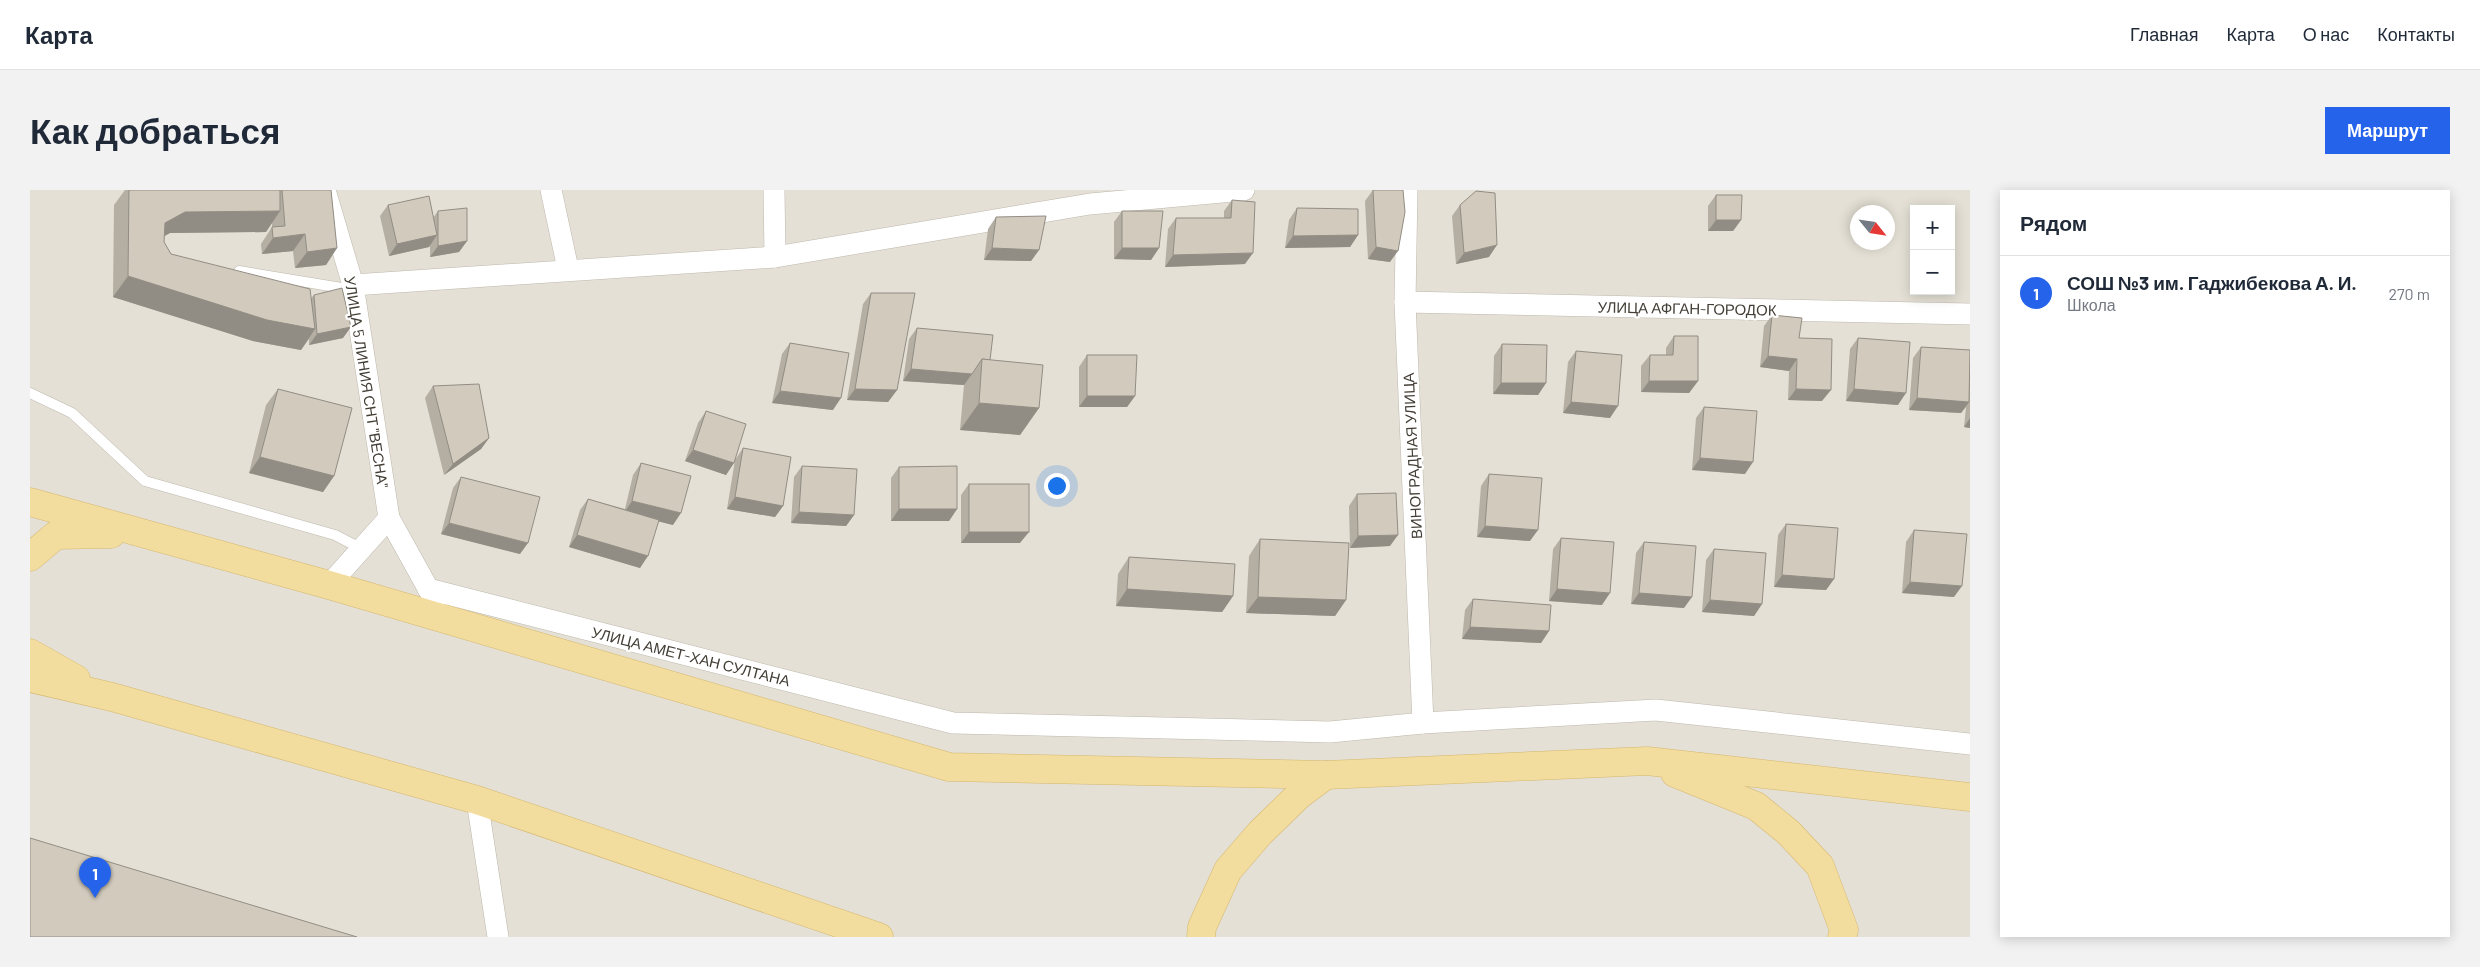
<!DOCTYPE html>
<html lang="ru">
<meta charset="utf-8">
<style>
:root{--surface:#fff;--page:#f2f2f3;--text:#1f2937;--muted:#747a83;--line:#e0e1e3;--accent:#2563eb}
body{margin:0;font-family:Barlow,sans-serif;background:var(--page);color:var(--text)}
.controls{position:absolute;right:15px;top:15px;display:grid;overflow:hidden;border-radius:0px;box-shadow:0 2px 12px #0003}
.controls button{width:45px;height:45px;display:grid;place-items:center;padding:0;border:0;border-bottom:1px solid var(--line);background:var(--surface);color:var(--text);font:25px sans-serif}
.compass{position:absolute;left:1820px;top:15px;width:45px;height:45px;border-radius:50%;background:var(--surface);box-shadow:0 2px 12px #0003;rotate:120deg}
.you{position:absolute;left:1026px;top:295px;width:18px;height:18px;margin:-12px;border:4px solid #fff;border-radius:50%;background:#1a73e8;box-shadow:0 0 0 8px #1a73e833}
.badge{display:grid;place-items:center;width:32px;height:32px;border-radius:50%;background:var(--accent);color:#fff;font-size:16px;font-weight:700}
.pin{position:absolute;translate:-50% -41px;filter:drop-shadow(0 1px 2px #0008)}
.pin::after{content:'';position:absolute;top:26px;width:18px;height:15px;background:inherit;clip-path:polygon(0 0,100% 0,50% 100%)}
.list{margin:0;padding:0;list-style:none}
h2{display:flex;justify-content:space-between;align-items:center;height:65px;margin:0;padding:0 20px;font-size:21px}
h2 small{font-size:16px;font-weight:400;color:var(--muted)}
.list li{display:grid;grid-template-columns:32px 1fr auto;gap:15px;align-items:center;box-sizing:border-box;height:75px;padding:0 20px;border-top:1px solid var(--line)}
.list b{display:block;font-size:19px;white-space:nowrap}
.list p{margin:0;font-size:16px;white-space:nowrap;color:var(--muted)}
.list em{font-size:16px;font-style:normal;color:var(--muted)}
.map{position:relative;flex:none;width:1940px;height:747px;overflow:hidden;border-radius:0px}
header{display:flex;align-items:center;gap:30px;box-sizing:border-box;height:70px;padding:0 25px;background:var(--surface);border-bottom:1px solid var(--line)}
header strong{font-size:24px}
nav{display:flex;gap:28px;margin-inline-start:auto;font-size:18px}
.intro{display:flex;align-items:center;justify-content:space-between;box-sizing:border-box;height:120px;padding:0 30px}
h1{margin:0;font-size:35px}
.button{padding:12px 22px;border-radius:0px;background:var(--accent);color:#fff;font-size:18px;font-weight:700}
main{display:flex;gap:30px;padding:0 30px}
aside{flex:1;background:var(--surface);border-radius:0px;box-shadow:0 2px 12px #0003}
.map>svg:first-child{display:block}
</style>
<header>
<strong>Карта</strong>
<nav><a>Главная</a><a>Карта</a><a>О нас</a><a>Контакты</a></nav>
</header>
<div class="intro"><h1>Как добраться</h1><a class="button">Маршрут</a></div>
<main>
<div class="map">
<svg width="1940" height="747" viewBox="0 0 1940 747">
<rect width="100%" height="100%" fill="#f1eee6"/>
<path fill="#e4e0d5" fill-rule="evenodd" d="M0,0H1940V747H0ZM1884,19H1921V101H1884ZM1828,22H1858V52H1828Z"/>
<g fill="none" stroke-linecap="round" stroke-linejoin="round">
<defs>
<g id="service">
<polyline points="209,81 324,100"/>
<polyline points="0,203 42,223 115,291 305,345 332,359"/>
</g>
<g id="minor">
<polyline points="295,0 323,95 359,328 405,411"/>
<polyline points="521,0 538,79"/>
<polyline points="744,0 745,67"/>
<polyline points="1377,0 1375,112 1393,533"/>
<polyline points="323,95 745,67 1060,14 1214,0"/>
<polyline points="1375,112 1940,124"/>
<polyline points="299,395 359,328"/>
<polyline points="398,399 923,533 1300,542 1393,533 1626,520 1940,554"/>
<polyline points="447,610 468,747"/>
</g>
<g id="primary">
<polyline points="0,312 299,395 919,577 1296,585 1617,571 1940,607"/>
<polyline points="0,367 26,345 81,344"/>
<polyline points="0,463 46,489"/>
<polyline points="0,488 82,507 447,610 849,747"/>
<polyline points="1645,583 1726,616 1758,642 1790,676 1814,740 1812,747"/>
<polyline points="1171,747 1172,737 1198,680 1230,643 1269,605 1296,585"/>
</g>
</defs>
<use href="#service" stroke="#beb8ad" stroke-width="11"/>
<use href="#minor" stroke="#beb8ad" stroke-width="22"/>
<use href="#primary" stroke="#d5b870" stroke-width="29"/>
<use href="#service" stroke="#fff" stroke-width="10"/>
<use href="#minor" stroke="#fff" stroke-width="21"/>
<use href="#primary" stroke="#f2dc9e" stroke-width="28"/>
</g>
<g fill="#b4aea3">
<polygon points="95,0 301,0 307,58 296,75 265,78 263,61 232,64 231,54 242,37 242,33 236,42 140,43 134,46 134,52 141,64 281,108 284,105 313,148 279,155 279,149 271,160 223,151 83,107 84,15"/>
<polygon points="1343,0 1373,0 1360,72 1338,69 1335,11"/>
<polygon points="1686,5 1711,30 1703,41 1678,41 1678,16"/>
<polygon points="1202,10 1215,74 1135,77 1138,39 1146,28 1194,28 1194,21"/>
<polygon points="358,15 403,28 408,21 437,51 429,62 400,67 400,55 399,57 359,66 350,26"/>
<polygon points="1430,15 1459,67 1426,74 1422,26"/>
<polygon points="1267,18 1328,45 1320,57 1255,58 1259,30"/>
<polygon points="1092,21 1129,58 1121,70 1084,69 1084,32"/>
<polygon points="966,27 1009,60 1001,71 954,70 958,39"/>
<polygon points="841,103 867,200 858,212 817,210 833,114"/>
<polygon points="1742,125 1769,148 1792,211 1758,210 1759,181 1730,177 1734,136"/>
<polygon points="887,138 960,170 1009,218 990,245 930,240 934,195 873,191 879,149"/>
<polygon points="1644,146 1668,191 1659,203 1611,202 1611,176 1620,165 1636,165 1636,158"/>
<polygon points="1828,148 1868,215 1816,211 1820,159"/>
<polygon points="760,153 803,220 742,213 752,164"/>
<polygon points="1472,154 1516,193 1508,205 1463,204 1464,166"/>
<polygon points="1891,157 1940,160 1940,238 1934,237 1936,217 1931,223 1879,220 1883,168"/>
<polygon points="1546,161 1580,228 1533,223 1538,172"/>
<polygon points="1057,165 1105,206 1097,217 1049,217 1049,177"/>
<polygon points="403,196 459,248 451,259 414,285 395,208"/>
<polygon points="248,199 304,286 293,302 219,283 236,215"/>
<polygon points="1674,217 1715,284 1662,280 1666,228"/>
<polygon points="676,221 705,270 713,258 753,316 745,327 697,319 705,270 696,285 655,271 668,233"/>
<polygon points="611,273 643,335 629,331 610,378 539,357 550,320 558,309 595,319 603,285"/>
<polygon points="772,276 824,325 816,336 761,333 764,287"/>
<polygon points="869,277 927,319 919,331 861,331 861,288"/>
<polygon points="1459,284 1500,351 1447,347 1451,296"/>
<polygon points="431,287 490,364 411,344 423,298"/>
<polygon points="939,294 990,353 931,353 931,305"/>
<polygon points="1327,304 1360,356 1320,358 1319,316"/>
<polygon points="1756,334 1804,389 1796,400 1744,397 1748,345"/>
<polygon points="1884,340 1924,407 1872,403 1876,352"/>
<polygon points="1531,348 1572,415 1519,411 1523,359"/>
<polygon points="1230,349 1316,410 1305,426 1216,423 1219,366"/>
<polygon points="1614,352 1654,418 1601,414 1606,363"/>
<polygon points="1684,359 1732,414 1724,426 1672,422 1676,370"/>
<polygon points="1099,367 1203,406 1192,422 1086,416 1088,384"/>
<polygon points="1443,409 1519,441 1511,453 1432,449 1435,420"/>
</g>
<g fill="#928d84">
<polygon points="250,21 236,42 140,43 120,54 135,33 155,22"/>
<polygon points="1686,30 1711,30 1703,41 1678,41"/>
<polygon points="275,44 263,61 232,64 243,48"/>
<polygon points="407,45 399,57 359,66 367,54"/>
<polygon points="1328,45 1320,57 1255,58 1263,46"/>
<polygon points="437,51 429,62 400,67 408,56"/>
<polygon points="1467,55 1459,67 1426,74 1434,63"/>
<polygon points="1346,57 1368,61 1360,72 1338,69"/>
<polygon points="307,58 296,75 265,78 277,62"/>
<polygon points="962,58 1009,60 1001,71 954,70"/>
<polygon points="1092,58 1129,58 1121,70 1084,69"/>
<polygon points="1223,63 1215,74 1135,77 1143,65"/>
<polygon points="98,86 285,139 271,160 223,151 83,107"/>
<polygon points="321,137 313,148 279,155 287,144"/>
<polygon points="1738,166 1767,169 1759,181 1730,177"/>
<polygon points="881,179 942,184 934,195 873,191"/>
<polygon points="1619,191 1668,191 1659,203 1611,202"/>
<polygon points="1471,193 1516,193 1508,205 1463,204"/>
<polygon points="825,199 867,200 858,212 817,210"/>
<polygon points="1766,199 1801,200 1792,211 1758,210"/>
<polygon points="1824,199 1876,203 1868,215 1816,211"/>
<polygon points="750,201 811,208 803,220 742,213"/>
<polygon points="1057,206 1105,206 1097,217 1049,217"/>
<polygon points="1887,208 1939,212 1931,223 1879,220"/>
<polygon points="1541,212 1588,216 1580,228 1533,223"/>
<polygon points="949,213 1009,218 990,245 930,240"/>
<polygon points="1940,228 1940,238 1934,237"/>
<polygon points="459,248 451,259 414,285 423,274"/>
<polygon points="663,260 704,273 696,285 655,271"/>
<polygon points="230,267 304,286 293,302 219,283"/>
<polygon points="1670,268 1723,272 1715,284 1662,280"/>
<polygon points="705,307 753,316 745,327 697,319"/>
<polygon points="602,311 651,323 643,335 594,323"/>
<polygon points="869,319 927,319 919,331 861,331"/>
<polygon points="769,322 824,325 816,336 761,333"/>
<polygon points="419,333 498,353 490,364 411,344"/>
<polygon points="1455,336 1508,340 1500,351 1447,347"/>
<polygon points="939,342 999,342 990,353 931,353"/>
<polygon points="547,345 618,366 610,378 539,357"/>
<polygon points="1368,345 1360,356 1320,358 1328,346"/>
<polygon points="1752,385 1804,389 1796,400 1744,397"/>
<polygon points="1880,392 1932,396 1924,407 1872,403"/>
<polygon points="1097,399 1203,406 1192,422 1086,416"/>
<polygon points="1527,399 1580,403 1572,415 1519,411"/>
<polygon points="1609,403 1662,407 1654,418 1601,414"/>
<polygon points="1228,407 1316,410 1305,426 1216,423"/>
<polygon points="1680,410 1732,414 1724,426 1672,422"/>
<polygon points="1440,437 1519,441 1511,453 1432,449"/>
</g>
<g fill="#d1cabd" stroke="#928d84">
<polygon points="99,0 250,0 250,21 155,22 135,33 134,52 141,64 280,99 285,139 237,130 98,86"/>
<polygon points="252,0 301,0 307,58 277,62 275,44 243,48 242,37 255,36"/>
<polygon points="1343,0 1373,0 1375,22 1368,61 1346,57"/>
<polygon points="1446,1 1465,3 1467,55 1434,63 1430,15"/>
<polygon points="1686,5 1712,5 1711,30 1686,30"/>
<polygon points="399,6 407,45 367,54 358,15"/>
<polygon points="1202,10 1225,12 1223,63 1143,65 1146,28 1201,28"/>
<polygon points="437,18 437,51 408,56 408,21"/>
<polygon points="1267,18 1328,19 1328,45 1263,46"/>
<polygon points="1092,21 1133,21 1129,58 1092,58"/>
<polygon points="1016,26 1009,60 962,58 966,27"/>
<polygon points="312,98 321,137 287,144 284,105"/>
<polygon points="841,103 885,103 867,200 825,199"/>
<polygon points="1742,125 1772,128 1769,148 1802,149 1801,200 1766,199 1767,169 1738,166"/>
<polygon points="887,138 963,145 960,170 952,169 942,184 881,179"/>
<polygon points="1644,146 1668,146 1668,191 1619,191 1620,165 1643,165"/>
<polygon points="1828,148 1880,152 1876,203 1824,199"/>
<polygon points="760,153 819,163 811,208 750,201"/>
<polygon points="1472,154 1517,155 1516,193 1471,193"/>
<polygon points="1891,157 1940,160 1939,212 1887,208"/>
<polygon points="1546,161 1592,165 1588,216 1541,212"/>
<polygon points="1057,165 1107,165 1105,206 1057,206"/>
<polygon points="952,169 1013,175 1009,218 949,213"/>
<polygon points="449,194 459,248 423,274 403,196"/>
<polygon points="248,199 322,218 304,286 230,267"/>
<polygon points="1674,217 1727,221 1723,272 1670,268"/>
<polygon points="676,221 716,234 704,273 663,260"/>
<polygon points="713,258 761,267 753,316 705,307"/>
<polygon points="611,273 661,286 651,323 602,311"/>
<polygon points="772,276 827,279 824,325 769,322"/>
<polygon points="927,276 927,319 869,319 869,277"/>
<polygon points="1459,284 1512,288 1508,340 1455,336"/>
<polygon points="431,287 510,307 498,353 419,333"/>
<rect x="939" y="294" width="60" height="48"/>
<polygon points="1366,303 1368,345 1328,346 1327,304"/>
<polygon points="558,309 629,330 618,366 547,345"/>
<polygon points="1756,334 1808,338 1804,389 1752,385"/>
<polygon points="1884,340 1937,344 1932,396 1880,392"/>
<polygon points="1531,348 1584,352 1580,403 1527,399"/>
<polygon points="1230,349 1319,353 1316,410 1228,407"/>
<polygon points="1614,352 1666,356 1662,407 1609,403"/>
<polygon points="1684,359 1736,363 1732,414 1680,410"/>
<polygon points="1099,367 1205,374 1203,406 1097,399"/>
<polygon points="1443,409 1521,415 1519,441 1440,437"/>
<polygon points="0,648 327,747 0,747"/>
</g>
<g text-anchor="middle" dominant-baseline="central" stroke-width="4.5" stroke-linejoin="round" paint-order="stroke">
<g font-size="15" fill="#433e36" stroke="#fff">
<text transform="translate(1657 118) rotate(1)">УЛИЦА АФГАН-ГОРОДОК</text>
<text transform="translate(337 192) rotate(81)">УЛИЦА 5 ЛИНИЯ СНТ "ВЕСНА"</text>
<text transform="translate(1382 266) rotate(-93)">ВИНОГРАДНАЯ УЛИЦА</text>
<text transform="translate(661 466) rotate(14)">УЛИЦА АМЕТ-ХАН СУЛТАНА</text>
</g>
</g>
</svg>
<div class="controls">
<button>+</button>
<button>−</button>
</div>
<svg class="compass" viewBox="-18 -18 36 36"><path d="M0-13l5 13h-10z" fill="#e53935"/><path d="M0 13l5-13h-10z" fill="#747a83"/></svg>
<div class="you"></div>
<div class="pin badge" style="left:65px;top:708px">1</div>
</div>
<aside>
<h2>Рядом<small></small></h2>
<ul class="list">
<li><span class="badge">1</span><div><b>СОШ №3 им. Гаджибекова А. И.</b><p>Школа</p></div><em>270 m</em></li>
</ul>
</aside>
</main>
